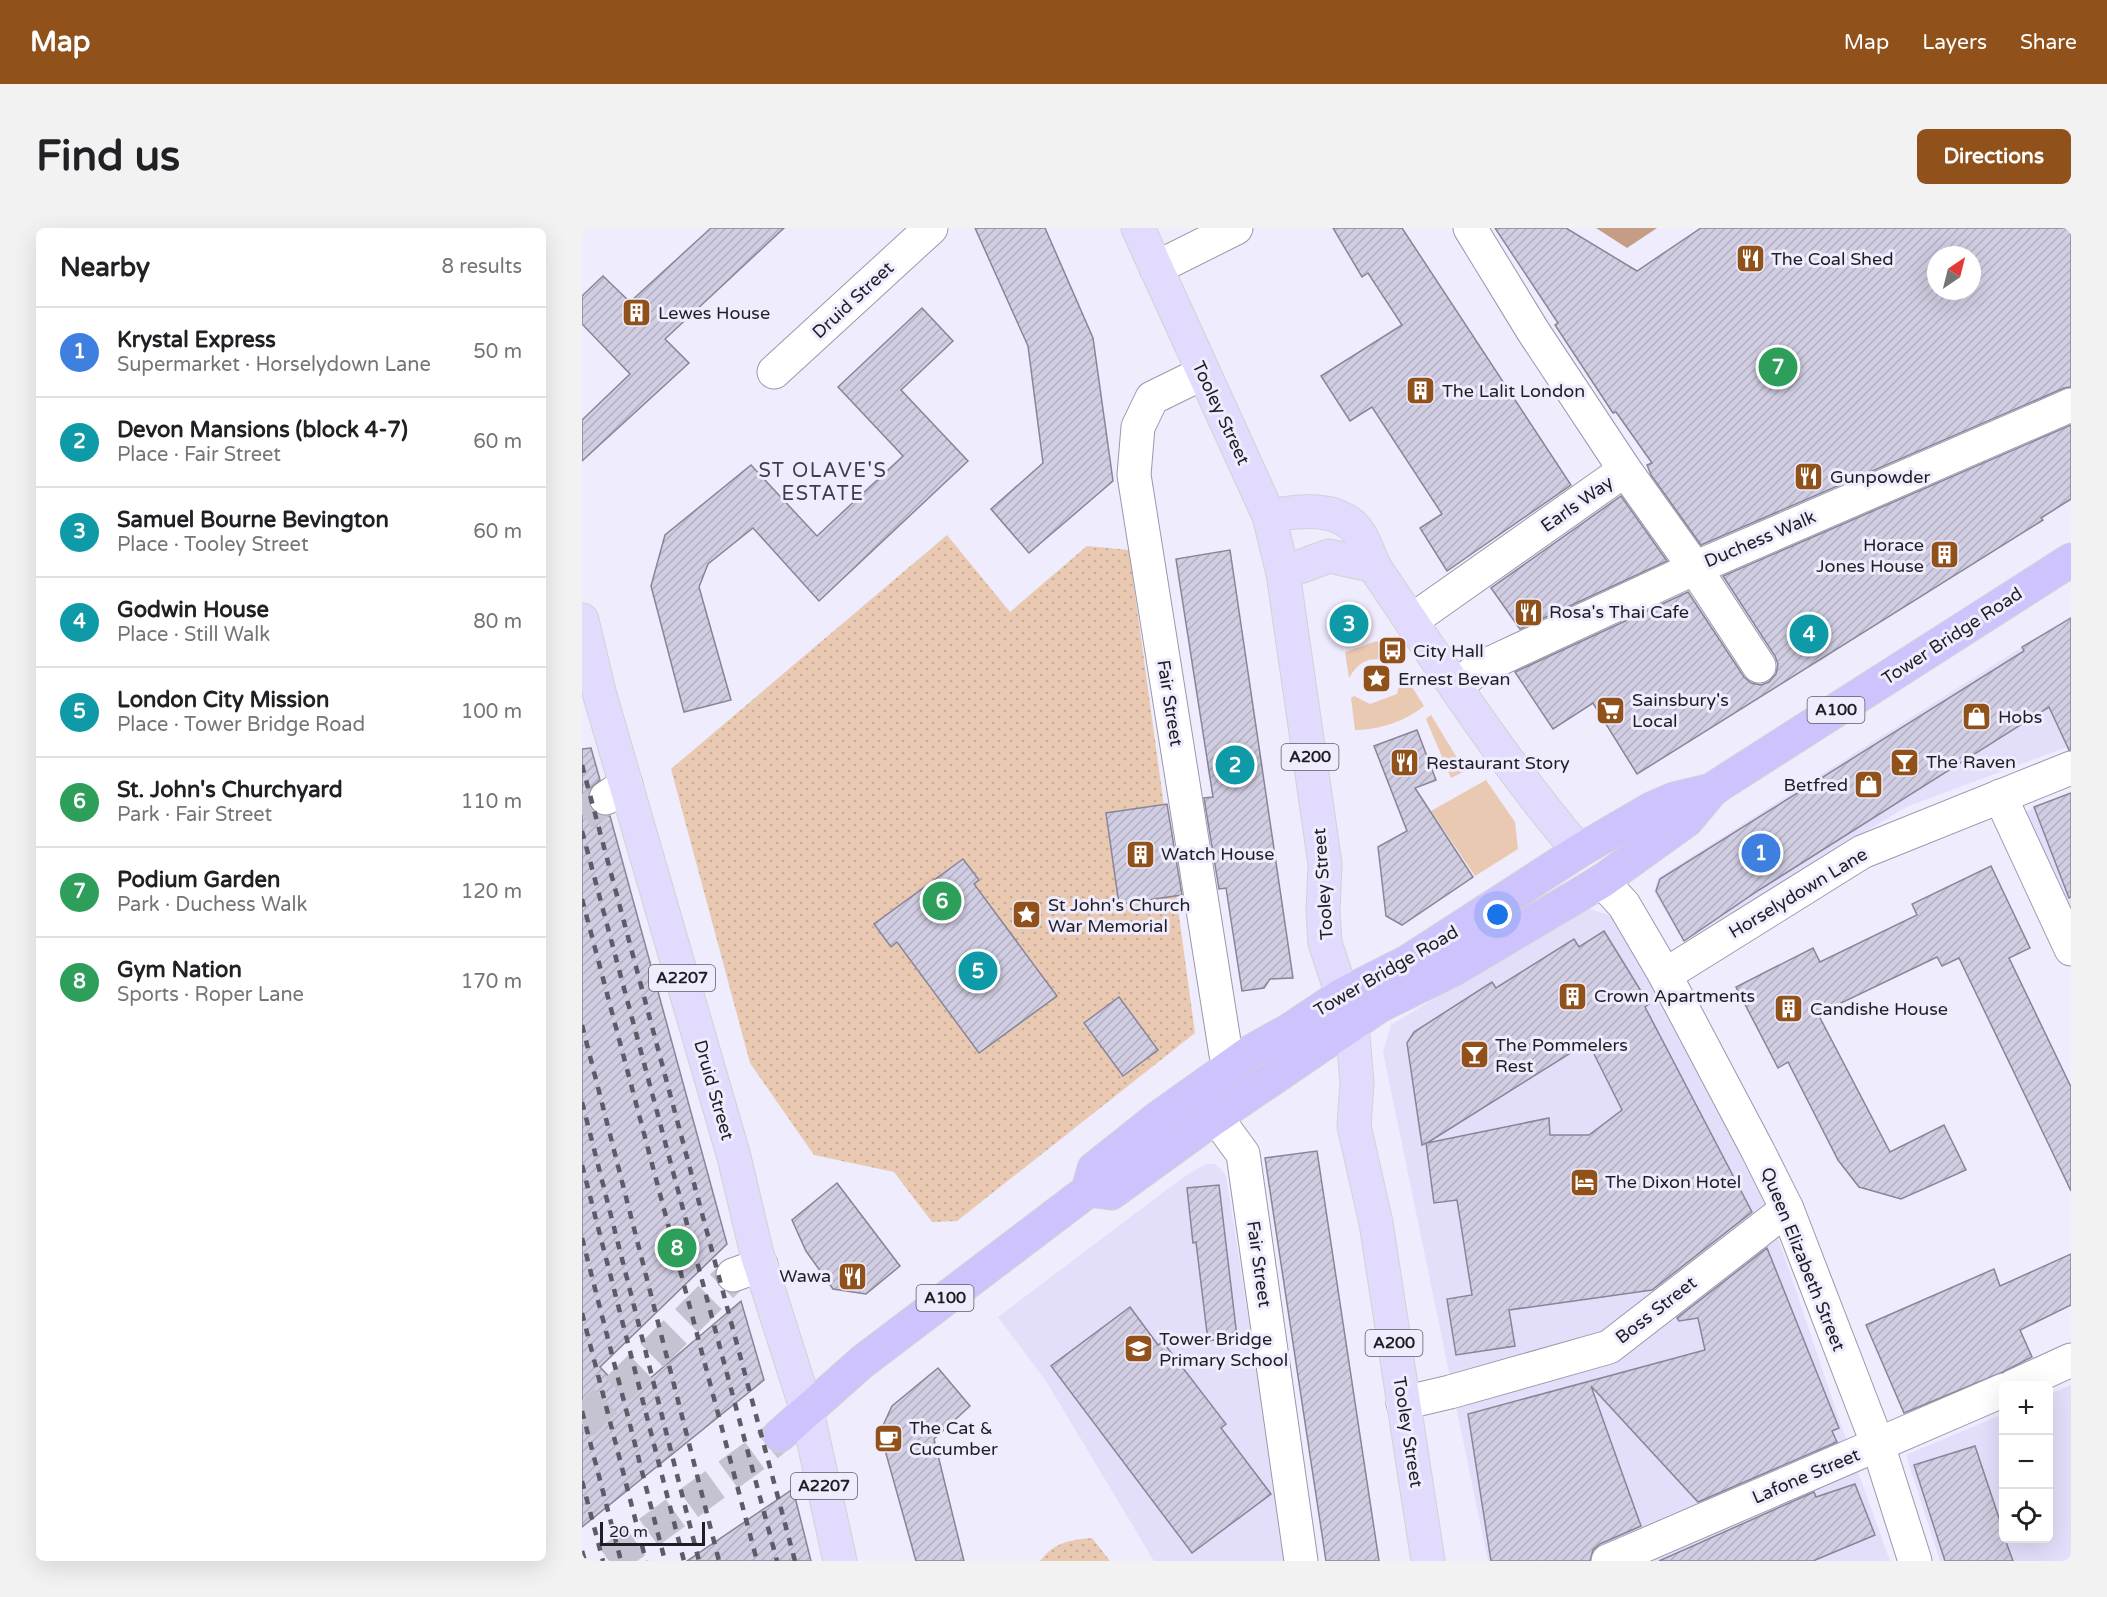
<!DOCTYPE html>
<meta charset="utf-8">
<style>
:root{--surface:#fff;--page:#f2f2f2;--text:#202124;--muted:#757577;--line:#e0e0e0;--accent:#91511b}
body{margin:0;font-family:"Varela Round",sans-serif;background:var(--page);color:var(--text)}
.controls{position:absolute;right:18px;bottom:18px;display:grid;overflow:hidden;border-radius:9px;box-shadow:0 6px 24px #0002}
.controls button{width:54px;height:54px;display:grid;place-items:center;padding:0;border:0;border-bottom:2px solid var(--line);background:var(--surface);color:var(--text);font:30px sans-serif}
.compass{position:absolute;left:1345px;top:18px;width:54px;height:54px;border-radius:50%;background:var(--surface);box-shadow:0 6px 24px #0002;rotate:35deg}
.scale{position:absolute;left:18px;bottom:15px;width:105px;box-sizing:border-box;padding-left:6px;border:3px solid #1f1e25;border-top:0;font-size:16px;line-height:21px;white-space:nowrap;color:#1f1e25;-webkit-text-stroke:4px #eeecfd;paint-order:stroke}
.you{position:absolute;left:916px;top:687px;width:21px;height:21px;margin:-15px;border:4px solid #fff;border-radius:50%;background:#1a73e8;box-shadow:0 0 0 9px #1a73e833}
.badge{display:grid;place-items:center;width:39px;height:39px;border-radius:50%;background:var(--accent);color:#fff;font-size:20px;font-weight:700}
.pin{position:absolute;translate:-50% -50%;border:3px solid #fff;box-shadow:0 2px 6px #0006}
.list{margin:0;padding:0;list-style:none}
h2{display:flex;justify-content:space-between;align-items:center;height:78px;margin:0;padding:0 24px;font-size:26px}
h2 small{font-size:20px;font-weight:400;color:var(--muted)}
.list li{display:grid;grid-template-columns:39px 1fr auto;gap:18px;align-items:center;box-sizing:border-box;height:90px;padding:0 24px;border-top:2px solid var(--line)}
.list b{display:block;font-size:22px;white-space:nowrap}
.list p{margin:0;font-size:20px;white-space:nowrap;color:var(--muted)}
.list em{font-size:20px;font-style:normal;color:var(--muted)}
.icon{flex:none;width:33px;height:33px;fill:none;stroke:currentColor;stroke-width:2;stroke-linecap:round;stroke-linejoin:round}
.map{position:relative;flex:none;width:1489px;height:1333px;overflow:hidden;border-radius:9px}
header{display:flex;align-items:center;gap:36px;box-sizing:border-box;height:84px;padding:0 30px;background:var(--accent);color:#fff}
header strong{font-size:28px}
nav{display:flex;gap:33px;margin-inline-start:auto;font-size:21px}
.intro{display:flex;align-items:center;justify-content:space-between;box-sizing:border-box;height:144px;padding:0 36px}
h1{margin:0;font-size:42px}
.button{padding:15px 27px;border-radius:9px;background:var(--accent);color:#fff;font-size:21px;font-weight:700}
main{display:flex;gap:36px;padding:0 36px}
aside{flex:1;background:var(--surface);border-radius:9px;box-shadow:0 6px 24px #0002}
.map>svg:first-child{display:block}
</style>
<header>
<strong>Map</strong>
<nav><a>Map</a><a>Layers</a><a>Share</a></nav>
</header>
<div class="intro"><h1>Find us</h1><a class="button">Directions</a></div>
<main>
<aside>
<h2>Nearby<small>8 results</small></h2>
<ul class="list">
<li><span class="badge" style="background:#3f7fe0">1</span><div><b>Krystal Express</b><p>Supermarket · Horselydown Lane</p></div><em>50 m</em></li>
<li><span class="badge" style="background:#0f9aa8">2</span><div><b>Devon Mansions (block 4-7)</b><p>Place · Fair Street</p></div><em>60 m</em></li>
<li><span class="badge" style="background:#0f9aa8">3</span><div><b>Samuel Bourne Bevington</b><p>Place · Tooley Street</p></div><em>60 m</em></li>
<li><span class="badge" style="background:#0f9aa8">4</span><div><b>Godwin House</b><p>Place · Still Walk</p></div><em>80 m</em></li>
<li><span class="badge" style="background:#0f9aa8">5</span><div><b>London City Mission</b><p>Place · Tower Bridge Road</p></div><em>100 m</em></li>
<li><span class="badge" style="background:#2e9e5b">6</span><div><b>St. John's Churchyard</b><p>Park · Fair Street</p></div><em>110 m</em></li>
<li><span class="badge" style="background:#2e9e5b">7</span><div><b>Podium Garden</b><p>Park · Duchess Walk</p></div><em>120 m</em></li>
<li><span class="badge" style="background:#2e9e5b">8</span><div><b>Gym Nation</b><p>Sports · Roper Lane</p></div><em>170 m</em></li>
</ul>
</aside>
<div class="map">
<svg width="1489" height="1333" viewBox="0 0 1489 1333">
<defs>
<pattern id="park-dots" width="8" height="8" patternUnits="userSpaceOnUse" patternTransform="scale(1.5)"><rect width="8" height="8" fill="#eac9b2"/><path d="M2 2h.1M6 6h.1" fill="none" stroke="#c8ac99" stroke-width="1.8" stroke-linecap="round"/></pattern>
<pattern id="building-hatch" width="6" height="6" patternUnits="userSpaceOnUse" patternTransform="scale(1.5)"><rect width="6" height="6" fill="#d1cde2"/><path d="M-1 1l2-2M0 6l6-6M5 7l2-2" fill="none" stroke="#b3b0c2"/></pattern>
</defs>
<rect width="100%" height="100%" fill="#eeecfd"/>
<g fill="#e3defa">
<polygon points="1489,388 1489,714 1430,590 1489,563 1485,519 1324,579 1108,710 1097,706 1072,664 1076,650"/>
<polygon points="1002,679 1032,689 1182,968 1258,1194 1308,1333 906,1333 801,824 809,797"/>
<polygon points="624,936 632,936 639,941 644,948 705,1333 572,1333 464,1153 416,1089 603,948"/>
<polygon points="1489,1157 1489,1333 1358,1333 1324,1227 1421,1186 1422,1310 1466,1310 1467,1166"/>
</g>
<g fill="#eac9b2">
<path d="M795,413L809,433C788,429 778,431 767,450L763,424Z"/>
<path d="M825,451L842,478C824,493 797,502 773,502L769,470L772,468L788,476L815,466L818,454Z"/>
<polygon points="849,487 883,543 869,550 844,491"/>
<polygon points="904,552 933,594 936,621 893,648 849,583"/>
</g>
<g fill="url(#park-dots)">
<polygon points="365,307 428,384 505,318 547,322 613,805 375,993 350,994 312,944 232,927 168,835 89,541"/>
<path d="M510,1310L528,1333H458C472,1314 488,1312 510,1310Z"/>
</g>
<polygon fill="#c49d84" points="1014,0 1075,0 1045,20"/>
<g fill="url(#building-hatch)" stroke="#898598" stroke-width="1.5" fill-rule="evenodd">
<polygon points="129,0 202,0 83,111 107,135 0,233 0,192 48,146 0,96 0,68 21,48 48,74"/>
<polygon points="393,0 463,0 511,110 531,253 447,325 409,281 461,235 446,118"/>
<polygon points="751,0 820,0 989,257 865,343 838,300 860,286 790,179 768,193 739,148 820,97 786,45 780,49"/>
<path d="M913,0H984L1055,43L1119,0H1489V159L1482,160L1119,317L1069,247L1065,237L1070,235L1034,184L1031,185L973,97L976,95ZM1354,27H1390V63H1354Z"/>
<polygon points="340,80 371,113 319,162 386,233 237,373 171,300 126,336 117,359 149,472 102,484 69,358 83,307 169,237 235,308 321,228 256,159"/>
<polygon points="1489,197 1489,271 1459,290 1461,292 1055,546 1011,475 971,501 933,444 1106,364 1162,449 1169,455 1179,457 1187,454 1194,446 1196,436 1193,428 1141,348"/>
<polygon points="1039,268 1085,333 938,401 909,360"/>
<polygon points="648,322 711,750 688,751 682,760 660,763 644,660 637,661 622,570 631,569 594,331"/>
<polygon points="1489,390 1489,522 1487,522 1467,479 1177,662 1102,713 1074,663 1078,651 1442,423 1440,419"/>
<polygon points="835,502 854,552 833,560 891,649 820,697 804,688 796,619 825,603 792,518"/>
<polygon points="9,520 18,552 7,562 5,572 9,581 16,587 28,588 145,1016 18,1139 46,1169 159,1073 182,1152 0,1299 0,521"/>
<polygon points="1489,565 1489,669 1487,670 1452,579"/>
<polygon points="585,576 600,667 537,676 524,585"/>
<polygon points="381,631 397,652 392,656 475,768 397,825 315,714 309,719 292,696"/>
<polygon points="1409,638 1448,720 1427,730 1489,859 1489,963 1377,730 1360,738 1355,729 1236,786 1308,924 1362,897 1384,942 1319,971 1277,959 1256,932 1206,834 1196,840 1154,759 1231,720 1238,734 1335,687 1330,676"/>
<path d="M1022,703L1067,776L1063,779L1170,984L1070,1062L927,1082L933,1118L874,1127L865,1071L890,1067L875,972L852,975L844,915L840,917L825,815L832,804L910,754L914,760L992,711L997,719ZM1006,814L1040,882L1007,907H968L967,890L845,915Z"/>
<polygon points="537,769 576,822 541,848 502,795"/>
<polygon points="735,923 797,1333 744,1333 683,930"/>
<polygon points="255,955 318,1038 284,1066 251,1061 224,1023 210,992"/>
<polygon points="637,957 655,1109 626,1113 614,1014 611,1015 605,960"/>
<polygon points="1185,1020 1257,1200 1250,1203 1255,1214 1116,1274 1009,1158 1059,1298 1018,1316 1011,1322 1008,1333 909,1333 886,1186 1123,1122 1116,1090 1097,1093 1095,1090"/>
<polygon points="1489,1026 1489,1077 1438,1102 1450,1129 1421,1144 1322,1185 1284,1097 1412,1041 1418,1058"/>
<polygon points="548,1079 576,1117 581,1114 644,1196 639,1200 689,1266 610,1325 469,1138"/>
<polygon points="356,1140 388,1178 352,1211 382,1333 334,1333 298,1204 310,1178"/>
<polygon points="1393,1218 1422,1305 1422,1311 1423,1311 1431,1333 1363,1333 1332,1237"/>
<polygon points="1273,1256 1293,1307 1231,1333 1077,1333 1232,1264 1234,1269"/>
<polygon points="211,1261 229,1333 105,1333"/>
</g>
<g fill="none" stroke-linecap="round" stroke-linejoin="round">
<g stroke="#c5c3d2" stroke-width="33" stroke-dasharray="33 16" stroke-linecap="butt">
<polyline points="0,586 24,570"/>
<polyline points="0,1196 151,1047"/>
</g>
<polyline stroke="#c5c3d2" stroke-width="33" stroke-dasharray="33 16" stroke-linecap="butt" points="27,1333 175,1226 198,1207"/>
<defs>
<g id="minor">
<polyline points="888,0 951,103 1043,242 1113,340 1177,438"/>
<polyline points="574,40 654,0"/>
<polyline points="192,144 349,0"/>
<polyline points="621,145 570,170 556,199 552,247 646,839"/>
<polyline points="829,393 1043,242"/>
<polyline points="874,458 896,441 1113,340 1489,177"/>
<polyline points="1418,568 1489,721"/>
<polyline points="24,570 44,556"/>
<polyline points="1020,653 1042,677 1083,747 1176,923 1205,981 1296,1217 1333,1333"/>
<polyline points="1083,747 1280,624 1489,540"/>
<polyline points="634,889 661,926 719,1333"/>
<polyline points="151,1047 179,1037"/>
<polyline points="1432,1158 1489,1132"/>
<polyline points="821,1175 868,1164 1027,1119 1205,981"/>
<polyline points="1026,1333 1422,1162"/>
</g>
<g id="major">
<polyline points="556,0 687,288 701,345 743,636 741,684 743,715 770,796 775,855 772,898 794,995 846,1333"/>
<path d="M687,288C710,284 741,279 763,292C781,302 783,320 792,337C795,344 800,350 804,356C865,447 926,540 997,623"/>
<polyline points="701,345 747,328 792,338"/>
<polyline points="0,392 17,464 152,929 175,1026 225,1183 258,1333"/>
</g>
<g id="highway">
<polyline points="506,962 529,965 634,889 797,778 872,741 1020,653 1105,592 1130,562 1137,557 1489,332"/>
<polyline points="198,1207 280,1134 503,965 506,962 512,941 576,890 670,823 706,803 760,767 827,733 997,623 1069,581 1092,571 1130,562"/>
</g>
</defs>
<use href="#minor" stroke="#9c98ac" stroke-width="35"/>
<use href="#major" stroke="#d2d2d3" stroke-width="35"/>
<use href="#highway" stroke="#d2d2d3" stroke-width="35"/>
<use href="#minor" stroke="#fff" stroke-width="33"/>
<use href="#major" stroke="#e2dbfe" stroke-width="33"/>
<use href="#highway" stroke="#cfc3fe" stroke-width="33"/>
<g stroke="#5d5c66" stroke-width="4.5" stroke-dasharray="8 8" stroke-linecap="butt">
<polyline points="0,537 213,1333"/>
<polyline points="0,603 195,1333"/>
<polyline points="0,671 175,1333"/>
<polyline points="0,797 137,1333"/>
<polyline points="0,874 117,1333"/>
<polyline points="0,937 102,1333"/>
<polyline points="0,1010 83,1333"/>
<polyline points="0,1085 64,1333"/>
<polyline points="0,1183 39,1333"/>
<polyline points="0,1253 21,1333"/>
<polyline points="0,1323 3,1333"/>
</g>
</g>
<defs>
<symbol id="restaurant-square" viewBox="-11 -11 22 22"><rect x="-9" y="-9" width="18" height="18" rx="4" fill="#91511b" stroke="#eeecfd"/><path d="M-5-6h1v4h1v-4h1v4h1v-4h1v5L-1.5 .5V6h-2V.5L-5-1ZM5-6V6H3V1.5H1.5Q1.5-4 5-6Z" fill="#fff"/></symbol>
<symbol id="building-square" viewBox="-11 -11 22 22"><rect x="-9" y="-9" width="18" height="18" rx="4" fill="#91511b" stroke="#eeecfd"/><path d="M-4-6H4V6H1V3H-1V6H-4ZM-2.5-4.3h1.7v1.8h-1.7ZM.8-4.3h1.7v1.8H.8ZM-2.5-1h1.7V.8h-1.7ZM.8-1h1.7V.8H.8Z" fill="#fff"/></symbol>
<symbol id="bus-square" viewBox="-11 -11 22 22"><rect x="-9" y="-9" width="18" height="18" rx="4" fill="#91511b" stroke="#eeecfd"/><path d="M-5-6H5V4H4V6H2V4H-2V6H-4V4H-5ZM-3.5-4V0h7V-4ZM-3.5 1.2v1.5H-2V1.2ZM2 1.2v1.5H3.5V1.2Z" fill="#fff"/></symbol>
<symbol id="sight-square" viewBox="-11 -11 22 22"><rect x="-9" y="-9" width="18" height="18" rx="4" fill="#91511b" stroke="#eeecfd"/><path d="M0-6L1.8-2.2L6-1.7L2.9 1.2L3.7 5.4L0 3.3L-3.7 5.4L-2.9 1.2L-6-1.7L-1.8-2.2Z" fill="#fff"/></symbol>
<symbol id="supermarket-square" viewBox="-11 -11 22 22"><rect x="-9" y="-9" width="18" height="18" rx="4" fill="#91511b" stroke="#eeecfd"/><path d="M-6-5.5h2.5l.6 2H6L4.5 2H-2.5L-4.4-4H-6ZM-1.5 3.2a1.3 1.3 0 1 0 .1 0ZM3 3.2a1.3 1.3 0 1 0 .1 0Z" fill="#fff"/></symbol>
<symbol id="shop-square" viewBox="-11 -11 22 22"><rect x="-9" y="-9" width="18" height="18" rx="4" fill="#91511b" stroke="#eeecfd"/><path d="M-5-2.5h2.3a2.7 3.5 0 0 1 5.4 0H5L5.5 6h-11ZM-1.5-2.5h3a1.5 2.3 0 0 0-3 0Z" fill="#fff"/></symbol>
<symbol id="bar-square" viewBox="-11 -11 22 22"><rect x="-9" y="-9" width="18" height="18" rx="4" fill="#91511b" stroke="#eeecfd"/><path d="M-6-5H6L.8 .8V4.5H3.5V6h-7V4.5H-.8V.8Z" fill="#fff"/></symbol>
<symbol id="hotel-square" viewBox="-11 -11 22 22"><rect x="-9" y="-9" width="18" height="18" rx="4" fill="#91511b" stroke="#eeecfd"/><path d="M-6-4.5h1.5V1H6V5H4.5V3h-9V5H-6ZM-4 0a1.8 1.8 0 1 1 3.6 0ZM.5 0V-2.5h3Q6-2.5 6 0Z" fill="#fff"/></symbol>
<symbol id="school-square" viewBox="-11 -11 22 22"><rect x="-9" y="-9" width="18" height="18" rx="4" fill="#91511b" stroke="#eeecfd"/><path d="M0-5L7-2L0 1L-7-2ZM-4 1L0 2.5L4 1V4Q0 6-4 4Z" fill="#fff"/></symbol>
<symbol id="cafe-square" viewBox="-11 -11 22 22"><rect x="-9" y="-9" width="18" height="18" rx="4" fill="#91511b" stroke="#eeecfd"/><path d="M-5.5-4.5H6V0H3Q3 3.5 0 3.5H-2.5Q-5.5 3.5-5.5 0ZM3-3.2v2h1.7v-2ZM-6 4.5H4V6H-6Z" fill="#fff"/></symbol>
</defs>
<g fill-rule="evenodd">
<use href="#restaurant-square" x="1152" y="14" width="33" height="33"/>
<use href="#building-square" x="38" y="68" width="33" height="33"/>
<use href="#building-square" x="822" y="146" width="33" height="33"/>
<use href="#restaurant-square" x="1210" y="232" width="33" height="33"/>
<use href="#building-square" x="1346" y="310" width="33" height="33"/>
<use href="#restaurant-square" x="930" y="368" width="33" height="33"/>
<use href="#bus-square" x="794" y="406" width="33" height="33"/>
<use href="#sight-square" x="778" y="434" width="33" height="33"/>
<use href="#supermarket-square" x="1012" y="466" width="33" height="33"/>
<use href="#shop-square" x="1378" y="472" width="33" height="33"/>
<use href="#bar-square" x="1306" y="518" width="33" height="33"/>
<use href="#restaurant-square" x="806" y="518" width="33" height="33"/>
<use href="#shop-square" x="1270" y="540" width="33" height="33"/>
<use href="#building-square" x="542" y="610" width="33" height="33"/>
<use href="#sight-square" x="428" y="670" width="33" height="33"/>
<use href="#building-square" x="974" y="752" width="33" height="33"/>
<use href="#building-square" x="1190" y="764" width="33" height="33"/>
<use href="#bar-square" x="876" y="810" width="33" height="33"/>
<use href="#hotel-square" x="986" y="938" width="33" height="33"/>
<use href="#restaurant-square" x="254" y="1032" width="33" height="33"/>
<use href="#school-square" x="540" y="1104" width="33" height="33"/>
<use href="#cafe-square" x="290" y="1194" width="33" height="33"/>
</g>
<g text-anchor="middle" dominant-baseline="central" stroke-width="6" stroke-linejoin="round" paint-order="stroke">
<g fill="#eeecfd" stroke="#5d5c66" stroke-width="1.5">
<rect x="1225.5" y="469" width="57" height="26" rx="4.5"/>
<rect x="699.5" y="516" width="57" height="26" rx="4.5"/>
<rect x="67" y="737" width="66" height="26" rx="4.5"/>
<rect x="334.5" y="1057" width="57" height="26" rx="4.5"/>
<rect x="783.5" y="1102" width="57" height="26" rx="4.5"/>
<rect x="209" y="1245" width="66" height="26" rx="4.5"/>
</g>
<g font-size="16" font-weight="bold" fill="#1f1e25">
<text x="1254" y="482">A100</text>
<text x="728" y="529">A200</text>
<text x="100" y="750">A2207</text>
<text x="363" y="1070">A100</text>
<text x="812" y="1115">A200</text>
<text x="242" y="1258">A2207</text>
</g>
<g font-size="18" fill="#1f1e25" stroke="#eeecfd" text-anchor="start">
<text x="1189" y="31">The Coal Shed</text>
<text x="76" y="85">Lewes House</text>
<text x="860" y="163">The Lalit London</text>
<text x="1248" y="249">Gunpowder</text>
<text x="1342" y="317" text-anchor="end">Horace<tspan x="1342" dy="21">Jones House</tspan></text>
<text x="967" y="384">Rosa's Thai Cafe</text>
<text x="831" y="423">City Hall</text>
<text x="816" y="451">Ernest Bevan</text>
<text x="1050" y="472">Sainsbury's<tspan x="1050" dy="21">Local</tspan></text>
<text x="1416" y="489">Hobs</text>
<text x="1344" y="534">The Raven</text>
<text x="844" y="535">Restaurant Story</text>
<text x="1266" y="557" text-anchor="end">Betfred</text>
<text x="579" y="626">Watch House</text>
<text x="466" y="677">St John's Church<tspan x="466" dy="21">War Memorial</tspan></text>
<text x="1012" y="768">Crown Apartments</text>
<text x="1228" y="781">Candishe House</text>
<text x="913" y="817">The Pommelers<tspan x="913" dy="21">Rest</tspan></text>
<text x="1023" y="954">The Dixon Hotel</text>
<text x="249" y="1048" text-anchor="end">Wawa</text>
<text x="577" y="1111">Tower Bridge<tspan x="577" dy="21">Primary School</tspan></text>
<text x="327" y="1200">The Cat &amp;<tspan x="327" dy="21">Cucumber</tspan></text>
</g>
<g font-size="18" fill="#1f1e25" stroke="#eeecfd">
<text transform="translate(271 72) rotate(-43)">Druid Street</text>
<text transform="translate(639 185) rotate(65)">Tooley Street</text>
<text transform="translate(995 276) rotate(-35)">Earls Way</text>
<text transform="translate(1178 311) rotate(-23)">Duchess Walk</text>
<text transform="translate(1370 408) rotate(-33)">Tower Bridge Road</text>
<text transform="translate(588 475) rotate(81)">Fair Street</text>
<text transform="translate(741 656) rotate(-94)">Tooley Street</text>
<text transform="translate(1216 665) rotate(-31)">Horselydown Lane</text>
<text transform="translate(804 743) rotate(-30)">Tower Bridge Road</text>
<text transform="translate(132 862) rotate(74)">Druid Street</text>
<text transform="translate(1221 1031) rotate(68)">Queen Elizabeth Street</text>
<text transform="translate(677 1036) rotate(82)">Fair Street</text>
<text transform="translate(1074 1082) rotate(-38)">Boss Street</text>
<text transform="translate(826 1204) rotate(81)">Tooley Street</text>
<text transform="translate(1224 1248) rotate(-23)">Lafone Street</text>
</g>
<g font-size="20" letter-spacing="1.5" fill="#3f3c4d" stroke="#eeecfd">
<text x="241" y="243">ST OLAVE'S<tspan x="241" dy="23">ESTATE</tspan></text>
</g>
</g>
</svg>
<div class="controls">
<button>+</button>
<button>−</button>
<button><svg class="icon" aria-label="locate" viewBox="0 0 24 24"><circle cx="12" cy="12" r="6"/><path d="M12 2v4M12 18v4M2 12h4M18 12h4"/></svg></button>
</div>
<svg class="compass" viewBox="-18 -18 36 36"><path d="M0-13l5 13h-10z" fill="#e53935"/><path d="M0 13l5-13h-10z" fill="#757577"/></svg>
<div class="scale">20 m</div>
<div class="you"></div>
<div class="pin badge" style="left:1179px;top:625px;background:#3f7fe0">1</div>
<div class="pin badge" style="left:653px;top:537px;background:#0f9aa8">2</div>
<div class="pin badge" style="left:767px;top:396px;background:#0f9aa8">3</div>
<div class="pin badge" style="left:1227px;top:406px;background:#0f9aa8">4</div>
<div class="pin badge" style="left:396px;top:743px;background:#0f9aa8">5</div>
<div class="pin badge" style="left:360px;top:673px;background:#2e9e5b">6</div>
<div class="pin badge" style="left:1196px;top:139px;background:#2e9e5b">7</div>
<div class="pin badge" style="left:95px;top:1020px;background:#2e9e5b">8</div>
</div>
</main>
